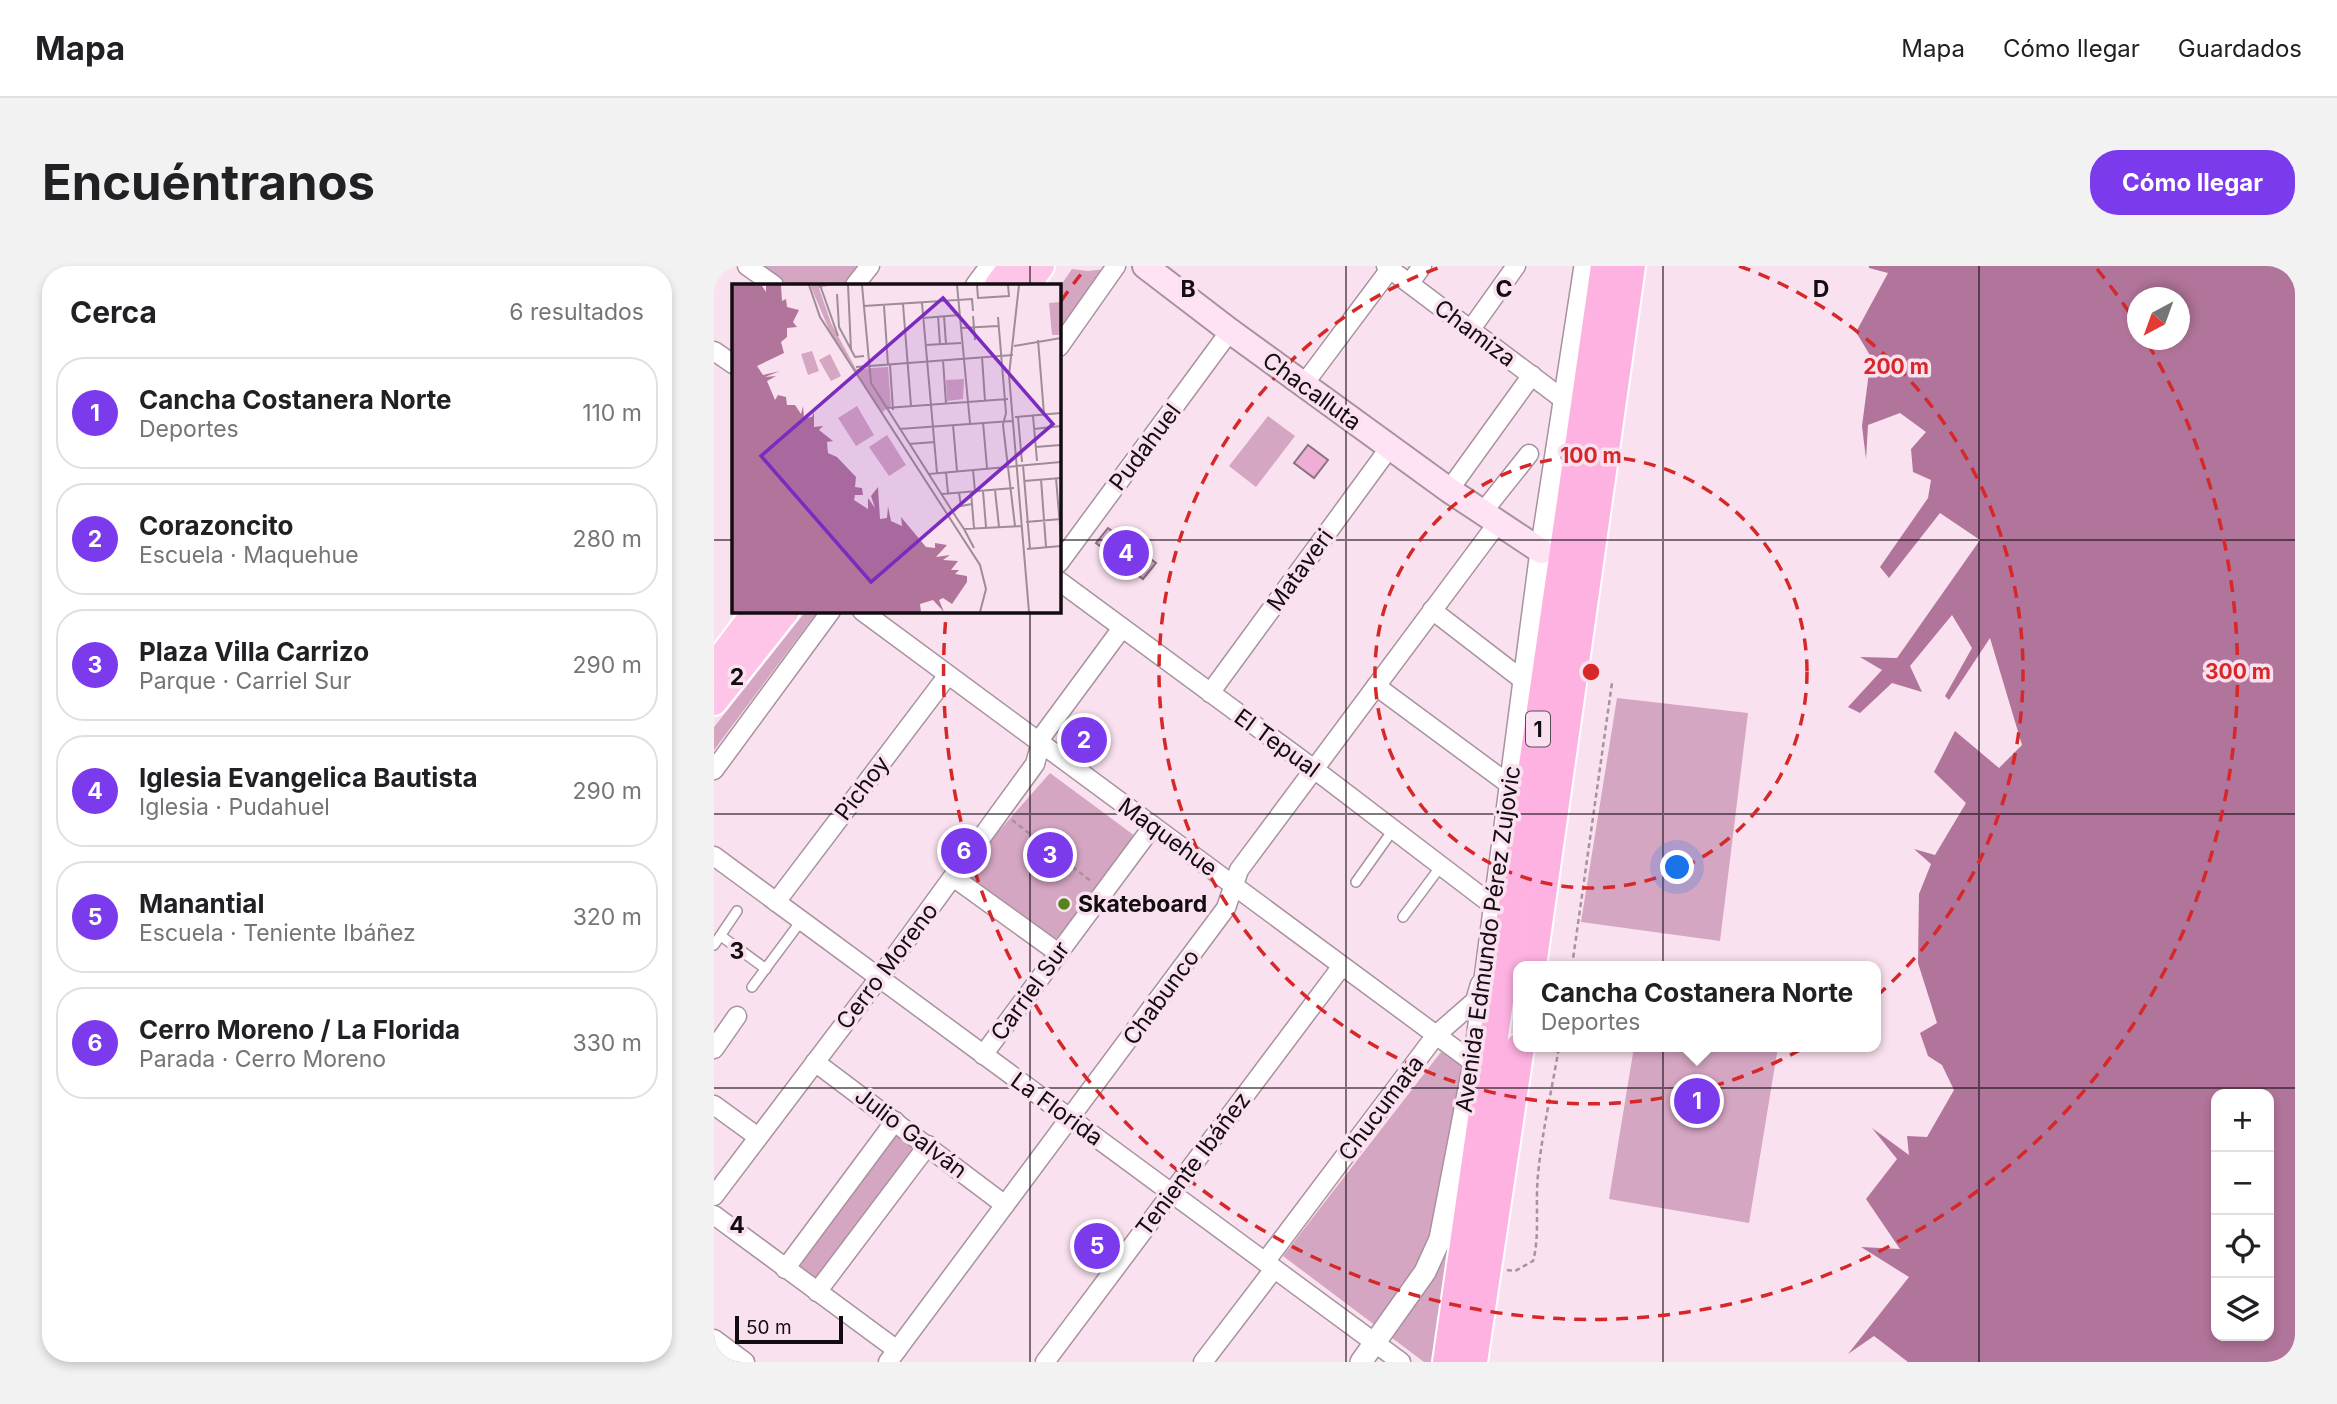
<!DOCTYPE html>
<html lang="es">
<meta charset="utf-8">
<style>
:root{--surface:#fff;--page:#f2f2f2;--text:#202124;--muted:#757577;--line:#e0e0e0;--accent:#7c3aed}
body{margin:0;font-family:Inter,sans-serif;background:var(--page);color:var(--text)}
.controls{position:absolute;right:21px;bottom:21px;display:grid;overflow:hidden;border-radius:14px;box-shadow:0 4px 10px #0003}
.controls button{width:63px;height:63px;display:grid;place-items:center;padding:0;border:0;border-bottom:2px solid var(--line);background:var(--surface);color:var(--text);font:35px sans-serif}
.compass{position:absolute;left:1413px;top:21px;width:63px;height:63px;border-radius:50%;background:var(--surface);box-shadow:0 4px 10px #0003;rotate:221deg}
.scale{position:absolute;left:21px;bottom:18px;width:108px;box-sizing:border-box;padding-left:7px;border:4px solid #130c10;border-top:0;font-size:19px;line-height:24px;white-space:nowrap;color:#130c10;-webkit-text-stroke:5px #fae1ef;paint-order:stroke}
.you{position:absolute;left:964px;top:602px;width:24px;height:24px;margin:-18px;border:5px solid #fff;border-radius:50%;background:#1a73e8;box-shadow:0 0 0 10px #1a73e833}
.badge{display:grid;place-items:center;width:46px;height:46px;border-radius:50%;background:var(--accent);color:#fff;font-size:23px;font-weight:700}
.pin{position:absolute;translate:-50% -50%;border:4px solid #fff;box-shadow:0 2px 7px #0006}
.popup{position:absolute;left:799px;top:695px;width:368px;height:91px;box-sizing:border-box;display:grid;place-content:center;border-radius:14px;background:var(--surface);filter:drop-shadow(0 2px 5px #0005);font-size:23px;white-space:nowrap;color:var(--muted)}
.popup b{font-size:26px;color:var(--text)}
.popup::after{content:'';position:absolute;left:50%;top:100%;margin-left:-14px;border:14px solid transparent;border-top-color:var(--surface)}
.list{margin:0;padding:0;list-style:none}
h2{display:flex;justify-content:space-between;align-items:center;height:91px;margin:0;padding:0 28px;font-size:30px}
h2 small{font-size:23px;font-weight:400;color:var(--muted)}
.list li{display:grid;grid-template-columns:46px 1fr auto;gap:21px;align-items:center;box-sizing:border-box;height:112px;margin:0 14px 14px;padding:0 14px;border:2px solid var(--line);border-radius:28px}
.list b{display:block;font-size:26px;white-space:nowrap}
.list p{margin:0;font-size:23px;white-space:nowrap;color:var(--muted)}
.list em{font-size:23px;font-style:normal;color:var(--muted)}
.icon{flex:none;width:38px;height:38px;fill:none;stroke:currentColor;stroke-width:2;stroke-linecap:round;stroke-linejoin:round}
.map{position:relative;flex:none;width:1581px;height:1096px;overflow:hidden;border-radius:28px}
header{display:flex;align-items:center;gap:42px;box-sizing:border-box;height:98px;padding:0 35px;background:var(--surface);border-bottom:2px solid var(--line)}
header strong{font-size:33px}
nav{display:flex;gap:38px;margin-inline-start:auto;font-size:24px}
.intro{display:flex;align-items:center;justify-content:space-between;box-sizing:border-box;height:168px;padding:0 42px}
h1{margin:0;font-size:49px}
.button{padding:18px 32px;border-radius:28px;background:var(--accent);color:#fff;font-size:24px;font-weight:700}
main{display:flex;gap:42px;padding:0 42px}
aside{flex:1;background:var(--surface);border-radius:28px;box-shadow:0 4px 10px #0003}
.map>svg:first-child{display:block}
</style>
<header>
<strong>Mapa</strong>
<nav><a>Mapa</a><a>Cómo llegar</a><a>Guardados</a></nav>
</header>
<div class="intro"><h1>Encuéntranos</h1><a class="button">Cómo llegar</a></div>
<main>
<aside>
<h2>Cerca<small>6 resultados</small></h2>
<ul class="list">
<li><span class="badge">1</span><div><b>Cancha Costanera Norte</b><p>Deportes</p></div><em>110 m</em></li>
<li><span class="badge">2</span><div><b>Corazoncito</b><p>Escuela · Maquehue</p></div><em>280 m</em></li>
<li><span class="badge">3</span><div><b>Plaza Villa Carrizo</b><p>Parque · Carriel Sur</p></div><em>290 m</em></li>
<li><span class="badge">4</span><div><b>Iglesia Evangelica Bautista</b><p>Iglesia · Pudahuel</p></div><em>290 m</em></li>
<li><span class="badge">5</span><div><b>Manantial</b><p>Escuela · Teniente Ibáñez</p></div><em>320 m</em></li>
<li><span class="badge">6</span><div><b>Cerro Moreno / La Florida</b><p>Parada · Cerro Moreno</p></div><em>330 m</em></li>
</ul>
</aside>
<div class="map">
<svg width="1581" height="1096" viewBox="0 0 1581 1096">
<rect width="100%" height="100%" fill="#fae1ef"/>
<g fill="#d5a6c2">
<polygon points="47,0 147,0 133,19 74,19"/>
<polygon points="358,3 374,5 393,3 345,71 345,22"/>
<polygon points="554,150 581,170 542,221 515,200"/>
<polygon points="92,345 104,345 0,484 0,461"/>
<polygon points="903,432 1034,447 1006,675 867,656"/>
<polygon points="336,507 421,570 341,679 247,608"/>
<polygon points="920,781 1064,781 1035,957 895,933"/>
<polygon points="727,786 751,800 751,1096 710,1096 569,990"/>
<polygon points="183,863 207,880 104,1018 79,1000"/>
</g>
<path fill="#b1749a" fill-rule="evenodd" d="M1155,0H1581V1096H1194L1160,1070L1134,1088L1195,1011L1147,981L1186,983L1152,933L1183,893L1158,862L1195,889L1193,870L1213,871L1240,824L1228,799L1214,790L1206,767L1223,757L1204,697L1205,628L1217,598L1200,583L1221,589L1252,537L1220,506L1241,465L1285,502L1308,479L1276,372L1235,434L1231,430L1258,382L1238,349L1196,400L1208,426L1178,417L1146,447L1134,441L1168,404L1146,391L1183,392L1266,274L1226,247L1175,312L1166,301L1214,232L1217,214L1199,206L1197,183L1212,166L1186,147L1154,159L1152,193L1148,160L1157,91L1142,66L1174,7L1155,2ZM1423,32H1465V74H1423ZM1502,828H1555V1070H1502Z"/>
<g fill="#efaed6" stroke="#88737f" stroke-width="2">
<polygon points="594,179 614,194 600,212 580,197"/>
<polygon points="394,262 442,297 429,313 382,277"/>
</g>
<g fill="none" stroke-linecap="round" stroke-linejoin="round">
<defs>
<g id="service">
<polyline points="642,616 679,564"/>
<polyline points="689,651 727,600"/>
<polyline points="7,670 52,703"/>
<polyline points="0,679 23,645"/>
<polyline points="38,721 87,655"/>
</g>
<g id="minor">
<polyline points="33,0 60,19"/>
<polyline points="672,0 850,134"/>
<polyline points="696,17 708,0"/>
<polyline points="141,19 156,0"/>
<polyline points="261,19 275,0"/>
<polyline points="757,63 802,0"/>
<polyline points="345,81 402,0"/>
<polyline points="0,85 19,98"/>
<polyline points="590,118 676,3"/>
<polyline points="735,224 818,109"/>
<polyline points="768,247 815,188"/>
<polyline points="345,297 516,65"/>
<polyline points="345,315 600,503 781,641"/>
<polyline points="718,344 810,415"/>
<polyline points="148,345 760,797"/>
<polyline points="662,420 796,519"/>
<polyline points="496,427 676,181"/>
<polyline points="0,504 117,345"/>
<polyline points="0,590 687,1096"/>
<polyline points="239,611 343,686"/>
<polyline points="62,636 234,409"/>
<polyline points="0,783 23,750"/>
<polyline points="269,789 439,560"/>
<polyline points="101,796 291,939"/>
<polyline points="0,839 44,871"/>
<polyline points="0,930 165,712 321,498 329,469 408,362"/>
<polyline points="0,949 183,1084"/>
<polyline points="551,996 722,769 761,735 766,718"/>
<polyline points="71,1003 181,855"/>
<polyline points="103,1026 214,879"/>
<polyline points="0,1073 31,1096"/>
<polyline points="174,1096 512,642 525,604 783,258"/>
<polyline points="331,1096 628,700"/>
<polyline points="489,1096 560,1003"/>
</g>
<polyline id="tertiary" points="647,1096 711,1006 726,973 760,797 827,285 871,0"/>
<polyline id="secondary" points="431,0 516,65 735,224 827,285"/>
<g id="primary">
<polyline points="284,19 298,0"/>
<polyline points="313,19 327,0"/>
<polyline points="0,401 42,345"/>
<polyline points="0,436 72,345"/>
</g>
<g id="trunk">
<polyline points="818,700 917,0"/>
<polyline points="733,1096 891,0"/>
<polyline points="759,1096 806,781"/>
</g>
</defs>
<use href="#service" stroke="#a8929f" stroke-width="12"/>
<use href="#minor" stroke="#a8929f" stroke-width="21"/>
<use href="#tertiary" stroke="#a8929f" stroke-width="24"/>
<use href="#secondary" stroke="#a8929f" stroke-width="28"/>
<use href="#primary" stroke="#fff" stroke-width="30"/>
<use href="#trunk" stroke="#fff" stroke-width="32"/>
<g stroke="#a5939d" stroke-width="2.5" stroke-dasharray="5 3.5" stroke-linecap="butt">
<polyline points="298,554 378,616"/>
<polyline points="858,700 898,417"/>
<path d="M793,1004L801,1005L819,995C826,971 821,937 824,909C828,866 838,823 845,781"/>
</g>
<use href="#service" stroke="#fff" stroke-width="9"/>
<use href="#minor" stroke="#fff" stroke-width="18"/>
<use href="#tertiary" stroke="#fff" stroke-width="21"/>
<use href="#secondary" stroke="#ffe2f4" stroke-width="24"/>
<use href="#primary" stroke="#fec5e9" stroke-width="26"/>
<use href="#trunk" stroke="#feb2e2" stroke-width="28"/>
</g>
<path fill="none" stroke="#130c10" stroke-width="2" stroke-opacity="0.55" d="M316,0V19M632,0V1096M949,0V1096M1265,0V1096M0,274H19M345,274H1581M316,345V1096M0,548H1581M0,822H1581"/>
<g fill="none" stroke="#d62828" stroke-width="3.5" stroke-dasharray="12 9">
<circle cx="877" cy="406" r="216"/>
<path d="M1025 0A432 432 0 1 1 729 0"/>
<path d="M347 35A647 647 0 0 1 371 3M1383 3A647 647 0 0 1 1423 58M1434 78A647 647 0 1 1 232 350"/>
</g>
<circle fill="#538418" stroke="#fae1ef" stroke-width="2.5" cx="350" cy="638" r="7"/>
<g text-anchor="middle" dominant-baseline="central" stroke-width="7" stroke-linejoin="round" paint-order="stroke">
<rect fill="#fae1ef" stroke="#584c53" stroke-width="2" x="812" y="445.5" width="24" height="35" rx="5"/>
<g font-size="21" font-weight="bold" fill="#130c10">
<text x="824" y="463">1</text>
</g>
<g font-size="23" fill="#130c10" stroke="#fae1ef">
<text transform="translate(761 67) rotate(37)">Chamiza</text>
<text transform="translate(598 125) rotate(36)">Chacalluta</text>
<text transform="translate(431 181) rotate(-53)">Pudahuel</text>
<text transform="translate(586 304) rotate(-54)">Mataveri</text>
<text transform="translate(563 477) rotate(36)">El Tepual</text>
<text transform="translate(148 522) rotate(-53)">Pichoy</text>
<text transform="translate(454 571) rotate(36)">Maquehue</text>
<text transform="translate(774 673) rotate(-82)">Avenida Edmundo Pérez Zujovic</text>
<text transform="translate(173 700) rotate(-53)">Cerro Moreno</text>
<text transform="translate(316 725) rotate(-54)">Carriel Sur</text>
<text transform="translate(447 731) rotate(-54)">Chabunco</text>
<text transform="translate(667 842) rotate(-53)">Chucumata</text>
<text transform="translate(343 843) rotate(36)">La Florida</text>
<text transform="translate(197 867) rotate(37)">Julio Galván</text>
<text transform="translate(479 898) rotate(-53)">Teniente Ibáñez</text>
</g>
<g font-size="23" font-weight="bold" fill="#130c10" stroke="#fae1ef" text-anchor="start">
<text x="364" y="638">Skateboard</text>
</g>
</g>
<g transform="translate(18 18)">
<rect width="329" height="329" fill="#fae1ef"/>
<path d="M78,1H100L87,4L99,39L124,85L156,83L159,122L150,128L99,50ZM329,18V51H320L317,19ZM80,67L87,87L76,91L69,70ZM98,70L109,92L99,97L87,76ZM232,95L231,115L215,117L214,96ZM125,122L142,151L124,162L106,134ZM155,151L174,181L157,192L137,163Z" fill="#d5a6c2"/>
<path d="M0,1H33L30,2L34,8V1H49L50,17L54,15L55,23L67,26L61,38L65,43L55,44V53L49,58L52,69L25,82L31,91L48,87L33,93L44,92L35,97L43,116L46,111L54,113L55,121H63L69,130L71,122L72,134L80,133L82,128V143L91,142L87,146L101,157L95,158L96,169L105,173L124,193L123,203L130,204L131,211H123L122,216L136,225V214L143,224L139,212L146,203L148,235L155,234L156,222L159,237L170,242L169,233L194,263L203,264V259L215,261L204,273L218,271L211,276L226,277L219,286H227L223,290L235,292V298L220,320L211,314L207,316L212,328L201,316L188,320L189,328H0Z" fill="#b1749a"/>
<path fill="none" stroke="#9e8c96" stroke-width="2" d="M77,1L88,33L248,281L254,305L248,328M88,1L106,52M116,1L119,66M130,1L139,99L224,233L232,245L289,242M225,1L238,139M245,1L246,14L277,12L276,1M287,1L277,91L297,328M105,10L107,43L123,73L132,72M190,19L205,189M171,20L179,122M132,22L240,15L241,27M152,22L156,81M206,32L208,60M212,32L214,60M241,32L243,56M266,33L274,129L271,141L283,242M191,34L228,31M229,44L266,42M306,56L312,130M193,61L229,59M282,62L329,54M250,73L253,117M211,76L214,120M158,81L161,126M124,83L281,71M154,124L276,115M301,132L305,177M283,133L329,129M286,133L290,178M251,138L255,184M221,141L225,187M167,145L280,137M302,145L329,142M177,160L203,158M303,163L329,161M291,181L298,265M241,186L243,207M214,188L216,209M197,190L329,178M324,194L329,254M309,195L314,263M292,197L329,194M263,206L267,243M251,207L254,243M239,208L242,244M227,209L229,222L240,220M210,210L282,204M294,238L329,235M232,245L242,264M295,265L329,262"/>
<path fill="#7b2cbf" fill-opacity="0.15" stroke="#7b2cbf" stroke-width="3.5" d="M211,14L321,140L139,298L29,172Z"/>
<rect width="329" height="329" fill="none" stroke="#130c10" stroke-width="3.5"/>
</g>
<g font-size="23" text-anchor="middle" font-weight="bold" fill="#130c10" stroke="#fae1ef" stroke-width="7" stroke-linejoin="round" paint-order="stroke">
<text x="474" y="31">B</text>
<text x="790" y="31">C</text>
<text x="1107" y="31">D</text>
<text x="23" y="419">2</text>
<text x="23" y="693">3</text>
<text x="23" y="967">4</text>
</g>
<circle cx="877" cy="406" r="10" fill="#d62828" stroke="#fae1ef" stroke-width="3.5"/>
<g font-size="21" text-anchor="middle" font-weight="bold" fill="#d62828" stroke="#fae1ef" stroke-width="7" stroke-linejoin="round" paint-order="stroke">
<text x="1182" y="108">200 m</text>
<text x="877" y="197">100 m</text>
<text x="1524" y="413">300 m</text>
</g>
</svg>
<div class="controls">
<button>+</button>
<button>−</button>
<button><svg class="icon" aria-label="locate" viewBox="0 0 24 24"><circle cx="12" cy="12" r="6"/><path d="M12 2v4M12 18v4M2 12h4M18 12h4"/></svg></button>
<button><svg class="icon" aria-label="layers" viewBox="0 0 24 24"><path d="M12 4l9 5-9 5-9-5zM3 14l9 5 9-5"/></svg></button>
</div>
<svg class="compass" viewBox="-18 -18 36 36"><path d="M0-13l5 13h-10z" fill="#e53935"/><path d="M0 13l5-13h-10z" fill="#757577"/></svg>
<div class="scale">50 m</div>
<div class="you"></div>
<div class="pin badge" style="left:983px;top:835px">1</div>
<div class="popup"><b>Cancha Costanera Norte</b>Deportes</div>
<div class="pin badge" style="left:370px;top:474px">2</div>
<div class="pin badge" style="left:336px;top:589px">3</div>
<div class="pin badge" style="left:412px;top:287px">4</div>
<div class="pin badge" style="left:383px;top:980px">5</div>
<div class="pin badge" style="left:250px;top:585px">6</div>
</div>
</main>
